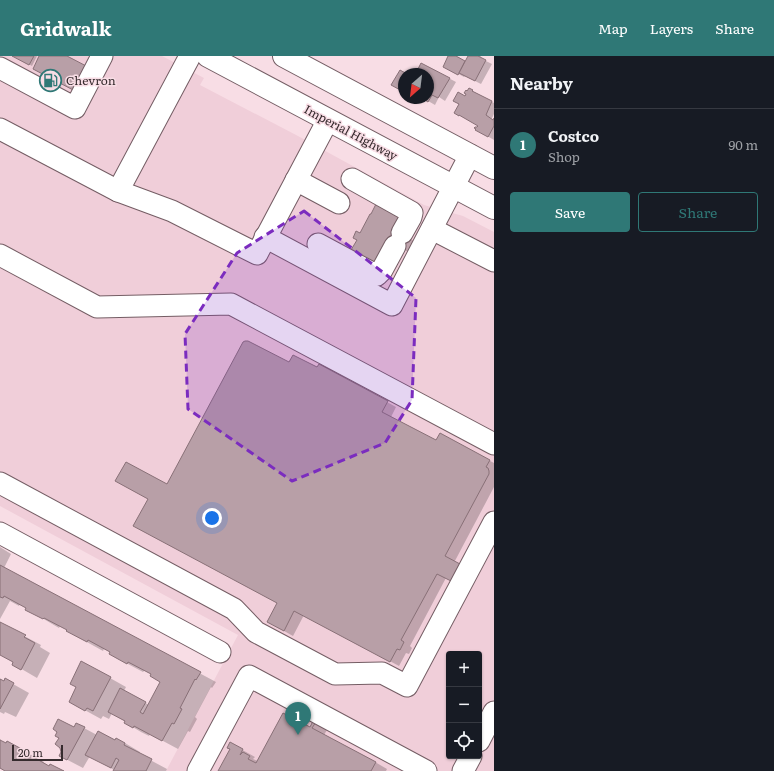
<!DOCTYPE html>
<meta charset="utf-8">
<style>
:root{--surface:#171b24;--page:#20242c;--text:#f1f3f6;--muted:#9ea1a6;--line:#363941;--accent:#2f7876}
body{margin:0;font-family:Literata,serif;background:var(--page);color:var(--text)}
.controls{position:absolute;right:12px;bottom:12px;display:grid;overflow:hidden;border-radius:4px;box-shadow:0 1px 3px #0004}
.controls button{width:36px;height:36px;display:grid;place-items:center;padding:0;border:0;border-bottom:1px solid var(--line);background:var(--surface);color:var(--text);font:20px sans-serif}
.compass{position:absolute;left:398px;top:12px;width:36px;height:36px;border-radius:50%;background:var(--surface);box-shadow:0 1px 3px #0004;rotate:208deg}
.scale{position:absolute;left:12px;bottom:10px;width:51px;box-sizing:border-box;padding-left:4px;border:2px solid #362b2e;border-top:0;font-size:11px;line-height:14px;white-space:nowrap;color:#362b2e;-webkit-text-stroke:3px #f8dde5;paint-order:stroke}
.you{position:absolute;left:212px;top:462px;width:14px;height:14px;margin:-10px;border:3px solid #fff;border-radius:50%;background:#1a73e8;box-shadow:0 0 0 6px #1a73e833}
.badge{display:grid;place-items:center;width:26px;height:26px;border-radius:50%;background:var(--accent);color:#fff;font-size:13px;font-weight:700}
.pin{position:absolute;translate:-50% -33px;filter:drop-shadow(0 1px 2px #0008)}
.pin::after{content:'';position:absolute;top:21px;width:14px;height:12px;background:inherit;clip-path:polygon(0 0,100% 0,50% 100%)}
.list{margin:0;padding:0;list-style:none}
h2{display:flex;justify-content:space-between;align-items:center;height:52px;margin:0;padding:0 16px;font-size:17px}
h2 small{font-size:13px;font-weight:400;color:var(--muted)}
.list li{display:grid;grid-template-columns:26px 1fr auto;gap:12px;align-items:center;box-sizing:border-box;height:72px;padding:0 16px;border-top:1px solid var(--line)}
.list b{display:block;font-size:15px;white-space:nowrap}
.list p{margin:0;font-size:13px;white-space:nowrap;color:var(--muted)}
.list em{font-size:13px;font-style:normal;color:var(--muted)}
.actions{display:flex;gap:8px;padding:12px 16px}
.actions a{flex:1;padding:9px 0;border:1px solid var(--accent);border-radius:4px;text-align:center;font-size:14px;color:var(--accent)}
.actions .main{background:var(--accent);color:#fff}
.icon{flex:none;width:22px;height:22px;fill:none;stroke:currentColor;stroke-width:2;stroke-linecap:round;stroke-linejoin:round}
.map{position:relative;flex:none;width:494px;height:715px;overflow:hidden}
header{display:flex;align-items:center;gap:24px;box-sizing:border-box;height:56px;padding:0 20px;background:var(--accent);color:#fff}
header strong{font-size:19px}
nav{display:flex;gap:22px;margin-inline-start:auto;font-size:14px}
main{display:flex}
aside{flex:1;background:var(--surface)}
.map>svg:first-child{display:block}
</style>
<header>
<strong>Gridwalk</strong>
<nav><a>Map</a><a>Layers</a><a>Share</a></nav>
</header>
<main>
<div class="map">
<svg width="494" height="715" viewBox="0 0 494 715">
<rect width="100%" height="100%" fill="#f8dde5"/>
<path fill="#f0ced9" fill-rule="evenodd" d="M0,0H162L204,22L200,29L298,80L424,149L463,160L494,176V715H166L238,579L0,450ZM449,598H479V700H449Z"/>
<g fill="#0003">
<polygon points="14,0 37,0 32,10"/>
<polygon points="450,0 454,0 466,6 470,0 481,0 480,2 492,8 481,28 465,20 464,21 444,10"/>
<polygon points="422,8 456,26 445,45 439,41 435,49 423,42 428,42 428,18 415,18"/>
<polygon points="469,33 494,47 494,58 491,64 493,65 494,64 494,84 477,74 479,69 455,57"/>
<polygon points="361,179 403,179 416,186 410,197 397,190"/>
<polygon points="290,307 387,346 396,351 391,361 437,386 440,379 494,407 494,431 410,590 412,592 409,598 406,597 399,610 304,559 293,580 277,571 278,547 167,429"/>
<polygon points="0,491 11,498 4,512 216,626 212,632 211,631 195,661 197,663 190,676 188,675 178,693 150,678 149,680 141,676 126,667 126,666 112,657 109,663 103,660 101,663 70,646 110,622 126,631 124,635 149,649 161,626 152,618 145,614 143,616 126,607 111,596 104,593 103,595 67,575 68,574 60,570 59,572 42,562 27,552 20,548 19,550 10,545 0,563"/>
<polygon points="0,567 41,589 40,591 50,597 37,622 13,608 14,606 0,598"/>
<polygon points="0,624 13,628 29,637 16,661 5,656 4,658 0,656"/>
<polygon points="315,667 327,674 324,679 375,706 387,713 386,715 220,715 231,693 230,687 255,701 253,703 258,705 311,672"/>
<polygon points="84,672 97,679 125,687 140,696 139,698 167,713 166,715 114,715 114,714 90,700 83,712 60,700 74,673"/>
<polygon points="0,683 1,684 0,685 28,697 44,706 43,708 49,711 62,715 6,715 0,712"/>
</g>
<g fill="#b89fa7" stroke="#887077">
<polygon points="12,0 34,0 29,9"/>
<polygon points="39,0 67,0 90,12 77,36 33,13"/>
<polygon points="448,0 456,0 465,5 458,19 443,11"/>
<polygon points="468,0 478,0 486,4 475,25 459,17"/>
<polygon points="421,7 450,22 438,42 432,39 428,46 422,42 428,42 428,18 413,18 413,17 414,18 416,15 417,15"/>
<polygon points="400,14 407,18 404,18 404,36 391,29"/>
<polygon points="469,32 473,34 472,35 492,45 486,59 493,64 494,62 494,70 488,81 475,74 476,73 474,72 475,71 477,71 478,70 459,59 459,60 454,57 459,48 453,45 458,36 465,40 466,38 464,37 466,34 467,35"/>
<polygon points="377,146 402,159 401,193 376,207 351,194 357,184 353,182 356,175 360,177 370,158 371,158"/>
<polygon points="245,285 248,285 250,286 289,306 293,299 317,311 319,308 388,345 382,356 436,384 440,377 490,404 486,411 488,412 489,415 489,418 445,500 460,508 451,525 437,518 401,584 404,586 400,594 397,593 390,606 294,555 284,575 267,566 277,547 133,470 148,443 115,425 126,406 167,428 243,286"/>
<polygon points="0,509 201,616 196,624 195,623 180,652 182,653 174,668 172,667 162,685 134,670 133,672 124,667 125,665 108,656 120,632 146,646 140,656 143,658 160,626 150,620 151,618 128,606 127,608 109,598 110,596 88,584 87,586 66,575 67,574 44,562 43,563 25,554 26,552 4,540 3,542 0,541"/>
<polygon points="0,566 26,579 24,581 35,587 21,614 12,609 13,606 0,599"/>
<polygon points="81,605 111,621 93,655 87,652 85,655 69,646 76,631 70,628"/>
<polygon points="5,622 14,627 0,653 0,623 4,625"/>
<polygon points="283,657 310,671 313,665 316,666 312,672 376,706 371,715 218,715 230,693 227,692 230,686 243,693 240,699 243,696 250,700 248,703 256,707"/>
<polygon points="58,663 74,671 76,667 85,671 67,704 59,700 61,696 60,692 55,688 59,682 55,680 57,676 53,673"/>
<polygon points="98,675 115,684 116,682 125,687 124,689 152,703 146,715 113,715 119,704 116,702 111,712 85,699"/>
<polygon points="0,684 6,687 7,685 29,697 28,698 49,710 50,708 64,715 5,715 0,712"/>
</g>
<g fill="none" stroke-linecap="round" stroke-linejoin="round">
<defs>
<g id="minor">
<polyline points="0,12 75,52 102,0"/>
<polyline points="0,73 118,135 172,155 257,198 328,64"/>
<polyline points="352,123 411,156 412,157 411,161 402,177"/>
<polyline points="296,124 339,147"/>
<polyline points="118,135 190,0"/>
<polyline points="432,173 494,205"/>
<polyline points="265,181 392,249 470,99"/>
<polyline points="318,188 372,217 377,219 382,214 395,190"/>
<polyline points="0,199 97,251 231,248 494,388"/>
<polyline points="0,427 234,553 256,576 335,618 382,617 407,630 494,466"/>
<polyline points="0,477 220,596"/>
<polyline points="479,685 494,656"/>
<polyline points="198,715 249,620 426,715"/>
<polyline points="463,715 471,700"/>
</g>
<g id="major">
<polyline points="208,0 494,152"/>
<polyline points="284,0 494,112"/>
</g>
</defs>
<use href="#minor" stroke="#745d64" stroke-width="23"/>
<use href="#major" stroke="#745d64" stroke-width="24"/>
<use href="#minor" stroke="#fff" stroke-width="21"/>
<use href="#major" stroke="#fff" stroke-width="22"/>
</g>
<path fill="#7b2cbf" fill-opacity="0.2" stroke="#7b2cbf" stroke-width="3" stroke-dasharray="8 5" stroke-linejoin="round" d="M304,155L416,242L412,344L385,387L292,425L188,353L185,278L237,197Z"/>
<defs>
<symbol id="fuel-ring" viewBox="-11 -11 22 22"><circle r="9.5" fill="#f8dde5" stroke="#2f7876" stroke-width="1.5"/><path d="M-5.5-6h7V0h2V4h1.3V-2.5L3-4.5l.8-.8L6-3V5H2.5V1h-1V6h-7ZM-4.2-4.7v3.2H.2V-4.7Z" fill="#2f7876"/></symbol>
</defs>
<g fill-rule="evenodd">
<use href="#fuel-ring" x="38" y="12" width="25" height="25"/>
</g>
<g text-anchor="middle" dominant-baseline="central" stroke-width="3" stroke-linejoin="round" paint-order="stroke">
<g font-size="12" fill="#362b2e" stroke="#f8dde5" text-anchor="start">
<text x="66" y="24">Chevron</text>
</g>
<g font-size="12" fill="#362b2e" stroke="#f8dde5">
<text transform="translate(351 76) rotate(28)">Imperial Highway</text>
</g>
</g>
</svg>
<div class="controls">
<button>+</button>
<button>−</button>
<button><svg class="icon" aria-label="locate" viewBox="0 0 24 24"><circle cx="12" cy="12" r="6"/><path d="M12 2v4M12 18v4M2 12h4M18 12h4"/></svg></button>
</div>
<svg class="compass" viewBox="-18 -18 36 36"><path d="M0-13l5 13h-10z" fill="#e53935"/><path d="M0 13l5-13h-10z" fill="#9ea1a6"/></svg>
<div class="scale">20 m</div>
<div class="you"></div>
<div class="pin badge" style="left:298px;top:679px">1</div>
</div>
<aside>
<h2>Nearby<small></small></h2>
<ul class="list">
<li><span class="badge">1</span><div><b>Costco</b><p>Shop</p></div><em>90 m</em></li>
</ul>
<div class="actions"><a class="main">Save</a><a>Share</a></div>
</aside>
</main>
